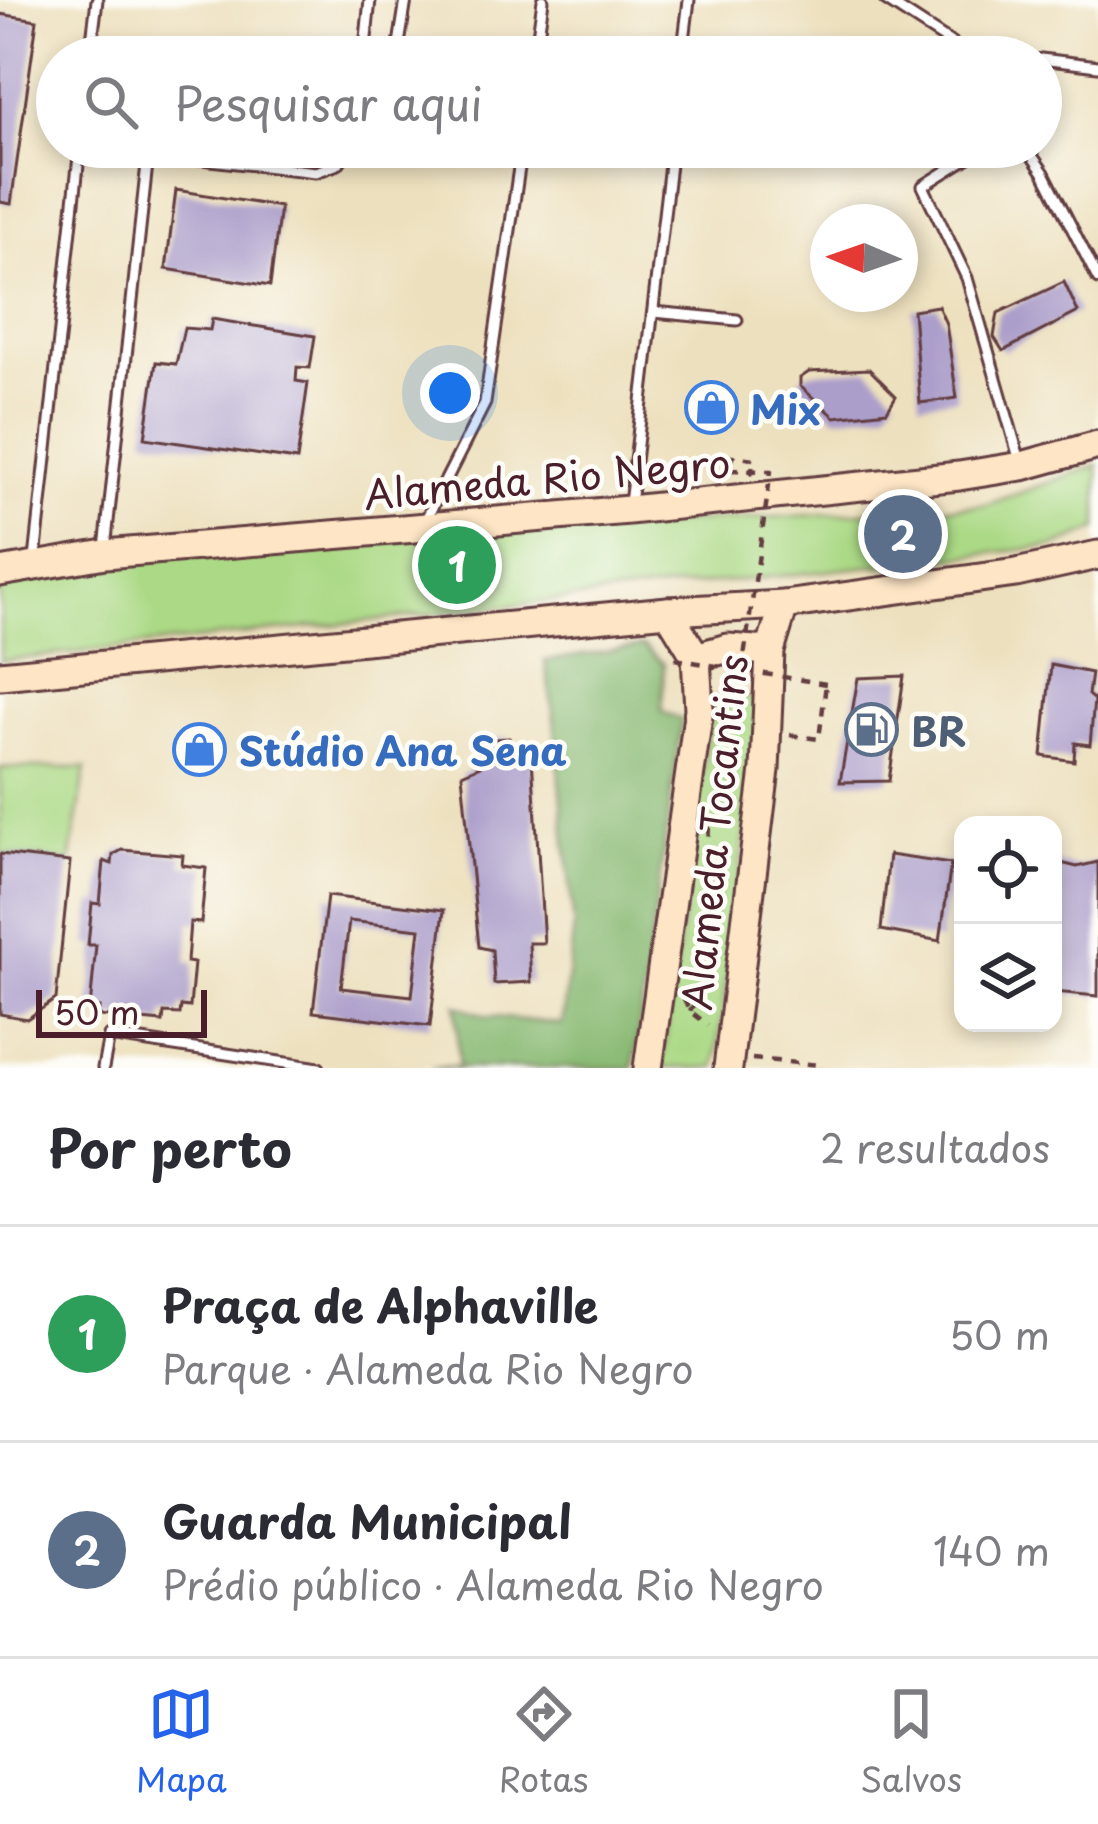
<!DOCTYPE html>
<html lang="pt">
<meta charset="utf-8">
<style>
:root{--surface:#fff;--page:#f7f7f7;--text:#2b2b33;--muted:#7c7c81;--line:#e1e1e2;--accent:#2563eb}
body{margin:0;font-family:"Playpen Sans",sans-serif;background:var(--page);color:var(--text)}
.controls{position:absolute;right:36px;bottom:36px;display:grid;overflow:hidden;border-radius:24px;box-shadow:0 6px 18px #0003}
.controls button{width:108px;height:108px;display:grid;place-items:center;padding:0;border:0;border-bottom:3px solid var(--line);background:var(--surface);color:var(--text);font:60px sans-serif}
.compass{position:absolute;left:810px;top:204px;width:108px;height:108px;border-radius:50%;background:var(--surface);box-shadow:0 6px 18px #0003;rotate:272deg}
.scale{position:absolute;left:36px;bottom:30px;width:171px;box-sizing:border-box;padding-left:12px;border:6px solid #4a1f2b;border-top:0;font-size:33px;line-height:42px;white-space:nowrap;color:#4a1f2b;-webkit-text-stroke:9px #fdfcf7;paint-order:stroke}
.you{position:absolute;left:450px;top:393px;width:42px;height:42px;margin:-30px;border:9px solid #fff;border-radius:50%;background:#1a73e8;box-shadow:0 0 0 18px #1a73e833}
.badge{display:grid;place-items:center;width:78px;height:78px;border-radius:50%;background:var(--accent);color:#fff;font-size:39px;font-weight:700}
.pin{position:absolute;translate:-50% -50%;border:6px solid #fff;box-shadow:0 3px 12px #0006}
.list{margin:0;padding:0;list-style:none}
h2{display:flex;justify-content:space-between;align-items:center;height:156px;margin:0;padding:0 48px;font-size:51px}
h2 small{font-size:39px;font-weight:400;color:var(--muted)}
.list li{display:grid;grid-template-columns:78px 1fr auto;gap:36px;align-items:center;box-sizing:border-box;height:216px;padding:0 48px;border-top:3px solid var(--line)}
.list b{display:block;font-size:45px;white-space:nowrap}
.list p{margin:0;font-size:39px;white-space:nowrap;color:var(--muted)}
.list em{font-size:39px;font-style:normal;color:var(--muted)}
.icon{flex:none;width:66px;height:66px;fill:none;stroke:currentColor;stroke-width:2;stroke-linecap:round;stroke-linejoin:round}
.map{position:relative;flex:none;width:1098px;height:1068px;overflow:hidden}
.search{position:absolute;background:var(--surface);box-shadow:0 6px 18px #0003;left:36px;right:36px;top:36px;height:132px;display:flex;align-items:center;gap:30px;box-sizing:border-box;padding:0 42px;border-radius:66px;color:var(--muted);font-size:45px}
.sheet{height:588px;background:var(--surface)}
nav{display:flex;justify-content:space-around;align-items:center;box-sizing:border-box;height:168px;border-top:3px solid var(--line);background:var(--surface);font-size:33px;color:var(--muted)}
nav a{display:grid;justify-items:center;gap:6px}
nav .on{color:var(--accent)}
.map>svg:first-child{display:block}
</style>
<div class="map">
<svg width="1098" height="1068" viewBox="0 0 1098 1068">
<rect width="100%" height="100%" fill="#fdfcf7"/>
<filter id="ink" filterUnits="userSpaceOnUse"><feTurbulence type="fractalNoise" baseFrequency=".00833" numOctaves="2"/><feDisplacementMap in="SourceGraphic" scale="24" xChannelSelector="R" yChannelSelector="G"/><feConvolveMatrix kernelMatrix="1 2 1 2 8 2 1 2 1" color-interpolation-filters="sRGB"/></filter>
<filter id="wash" filterUnits="userSpaceOnUse"><feTurbulence type="fractalNoise" baseFrequency=".004" numOctaves="4" result="noise"/><feDisplacementMap in="SourceGraphic" scale="48" xChannelSelector="R" yChannelSelector="G"/><feGaussianBlur stdDeviation="2.7" result="paint"/><feColorMatrix in="noise" values="0 0 0 0 0 0 0 0 0 0 0 0 0 0 0 0 0 1.4 0 .05"/><feComposite in="paint" operator="in"/></filter>
<g filter="url(#wash)">
<rect width="100%" height="100%" fill="#ede0be"/>
<g fill="#abd985" stroke="#7a7c58" stroke-width="3">
<polygon points="1098,465 1098,529 1056,546 0,661 0,572 46,559 986,505"/>
<polygon points="722,695 762,699 715,1068 662,1068 707,738 714,699"/>
<polygon points="0,768 86,768 70,862 0,854"/>
</g>
<polygon fill="#88b972" stroke="#696c4e" stroke-width="3" points="643,646 664,664 662,712 682,719 633,1068 431,1068 459,1066 456,1005 487,1016 562,1024 574,927 554,718 545,661"/>
<g id="blocks">
<g fill="#ac9eca" fill-rule="evenodd">
<polygon points="0,14 37,20 11,204 0,202"/>
<polygon points="176,190 280,207 270,286 166,269"/>
<polygon points="1064,282 1078,312 1003,351 994,337 998,313"/>
<polygon points="938,306 946,324 957,398 920,403 913,310"/>
<polygon points="212,319 315,336 310,368 297,367 296,381 308,383 297,460 145,438 156,362 176,364 184,328 210,330"/>
<polygon points="869,369 896,396 887,411 835,417 800,386 800,378 809,372"/>
<circle cx="903" cy="535" r="19"/>
<polygon points="1051,665 1091,673 1088,695 1094,700 1090,745 1075,743 1074,761 1042,756"/>
<polygon points="904,676 889,781 840,782 858,678"/>
<polygon points="509,738 510,760 532,758 544,943 529,943 531,982 494,984 492,950 479,947 462,774 480,766 478,740"/>
<polygon points="122,850 183,855 182,865 206,868 201,923 190,922 187,962 194,963 190,1007 181,1006 180,1014 164,1013 163,1022 98,1016 99,1008 90,1008 96,945 88,945 92,903 100,904 104,861 112,864 113,855"/>
<polygon points="0,854 70,862 56,999 27,1019 0,1014"/>
<polygon points="889,855 951,864 940,941 881,930"/>
<polygon points="1053,861 1077,867 1098,862 1098,996 1053,992"/>
<path d="M327,896L444,910L430,1026L313,1012ZM349,921L420,929L412,996L341,988Z"/>
</g>
</g>
</g>
<g filter="url(#ink)">
<use href="#blocks" fill-opacity="0" stroke="#623c41" stroke-width="3"/>
<g fill="none" stroke-linecap="round" stroke-linejoin="round">
<defs>
<g id="lane">
<polyline points="885,0 959,48 1027,57"/>
<polyline points="90,57 97,0"/>
<polyline points="364,57 370,0"/>
<polyline points="397,57 406,0"/>
<polyline points="535,57 543,0"/>
<polyline points="682,57 689,0"/>
<polyline points="1041,59 1098,66"/>
<polyline points="96,147 316,172 338,164 350,147"/>
<polyline points="985,147 923,186 967,278 1020,461"/>
<polyline points="1026,147 1044,173 1098,279"/>
<polyline points="654,312 737,320"/>
<polyline points="630,504 672,147"/>
<polyline points="424,523 485,403 522,147"/>
<polyline points="105,549 148,155"/>
<polyline points="35,559 80,147"/>
<polyline points="103,1068 109,1036 319,1068"/>
</g>
<g id="secondary">
<polyline points="0,572 105,554 629,510 959,476 1022,466 1098,445"/>
<polyline points="696,657 728,648 770,651"/>
<polyline points="0,675 668,611 784,605 1016,573 1098,555"/>
<polyline points="648,1068 699,709 696,657 668,611"/>
<polyline points="728,1068 765,770 770,651 784,605"/>
</g>
</defs>
<use href="#lane" stroke="#623c41" stroke-width="15"/>
<use href="#secondary" stroke="#623c41" stroke-width="33"/>
<g stroke="#623c41" stroke-width="4.5" stroke-dasharray="9 9" stroke-linecap="butt">
<polyline points="751,475 754,459"/>
<polyline points="790,735 819,739 826,684"/>
<polyline points="705,880 723,870 724,885"/>
<polyline points="704,918 723,902"/>
<polyline points="684,999 690,1011 708,1025"/>
<polyline points="690,1011 703,991 708,958 704,919 709,826"/>
<polyline points="752,1059 821,1065 820,1068"/>
</g>
<use href="#lane" stroke="#fff" stroke-width="9"/>
<use href="#secondary" stroke="#fde5c5" stroke-width="27"/>
<g stroke="#623c41" stroke-width="4.5" stroke-dasharray="9 9" stroke-linecap="butt">
<polyline points="675,659 826,684"/>
<polyline points="742,671 771,471 730,470 732,456 754,459"/>
</g>
</g>
</g>
<defs>
<symbol id="shop-ring" viewBox="-11 -11 22 22"><circle r="9.5" fill="#fdfcf7" stroke="#3f7fe0" stroke-width="1.5"/><path d="M-5-2.5h2.3a2.7 3.5 0 0 1 5.4 0H5L5.5 6h-11ZM-1.5-2.5h3a1.5 2.3 0 0 0-3 0Z" fill="#3f7fe0"/></symbol>
<symbol id="fuel-ring" viewBox="-11 -11 22 22"><circle r="9.5" fill="#fdfcf7" stroke="#5c6f8a" stroke-width="1.5"/><path d="M-5.5-6h7V0h2V4h1.3V-2.5L3-4.5l.8-.8L6-3V5H2.5V1h-1V6h-7ZM-4.2-4.7v3.2H.2V-4.7Z" fill="#5c6f8a"/></symbol>
</defs>
<g fill-rule="evenodd">
<use href="#shop-ring" x="682" y="378" width="59" height="59"/>
<use href="#fuel-ring" x="842" y="700" width="59" height="59"/>
<use href="#shop-ring" x="170" y="720" width="59" height="59"/>
</g>
<g text-anchor="middle" dominant-baseline="central" stroke-width="9" stroke-linejoin="round" paint-order="stroke">
<g font-size="39" font-weight="bold" fill="#366cbe" stroke="#fdfcf7" text-anchor="start">
<text x="750" y="408">Mix</text>
<text x="239" y="749">Stúdio Ana Sena</text>
</g>
<g font-size="39" fill="#4a1f2b" stroke="#fdfcf7">
<text transform="translate(547 477) rotate(-5)">Alameda Rio Negro</text>
<text transform="translate(713 832) rotate(-84)">Alameda Tocantins</text>
</g>
<g font-size="39" font-weight="bold" fill="#4e5e75" stroke="#fdfcf7" text-anchor="start">
<text x="911" y="730">BR</text>
</g>
</g>
</svg>
<div class="controls">
<button><svg class="icon" aria-label="locate" viewBox="0 0 24 24"><circle cx="12" cy="12" r="6"/><path d="M12 2v4M12 18v4M2 12h4M18 12h4"/></svg></button>
<button><svg class="icon" aria-label="layers" viewBox="0 0 24 24"><path d="M12 4l9 5-9 5-9-5zM3 14l9 5 9-5"/></svg></button>
</div>
<svg class="compass" viewBox="-18 -18 36 36"><path d="M0-13l5 13h-10z" fill="#e53935"/><path d="M0 13l5-13h-10z" fill="#7c7c81"/></svg>
<div class="scale">50 m</div>
<div class="you"></div>
<div class="pin badge" style="left:457px;top:565px;background:#2e9e5b">1</div>
<div class="pin badge" style="left:903px;top:534px;background:#5c6f8a">2</div>
<div class="search"><svg class="icon" aria-label="search" viewBox="0 0 24 24"><circle cx="10" cy="10" r="6"/><path d="M15 15l6 6"/></svg>Pesquisar aqui</div>
</div>
<section class="sheet">
<h2>Por perto<small>2 resultados</small></h2>
<ul class="list">
<li><span class="badge" style="background:#2e9e5b">1</span><div><b>Praça de Alphaville</b><p>Parque · Alameda Rio Negro</p></div><em>50 m</em></li>
<li><span class="badge" style="background:#5c6f8a">2</span><div><b>Guarda Municipal</b><p>Prédio público · Alameda Rio Negro</p></div><em>140 m</em></li>
</ul>
</section>
<nav>
<a class="on"><svg class="icon" aria-label="map" viewBox="0 0 24 24"><path d="M3 6l6-2 6 2 6-2v14l-6 2-6-2-6 2zM9 4v14M15 6v14"/></svg>Mapa</a>
<a><svg class="icon" aria-label="directions" viewBox="0 0 24 24"><path d="M12 3l9 9-9 9-9-9zM9 14v-3h6M13 9l2 2-2 2"/></svg>Rotas</a>
<a><svg class="icon" aria-label="saved" viewBox="0 0 24 24"><path d="M7 4h10v16l-5-4-5 4z"/></svg>Salvos</a>
</nav>
